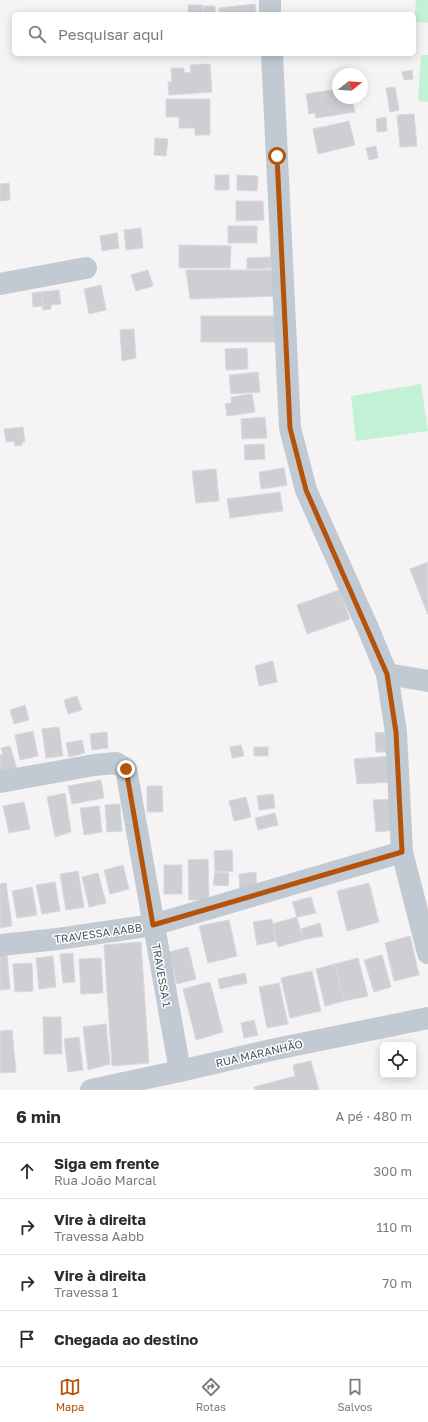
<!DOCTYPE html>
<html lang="pt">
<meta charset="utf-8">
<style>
:root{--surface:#fff;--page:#f7f7f7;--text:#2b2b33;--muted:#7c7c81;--line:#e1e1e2;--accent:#b45309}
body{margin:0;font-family:"Golos Text",sans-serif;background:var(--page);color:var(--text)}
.controls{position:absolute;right:12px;bottom:12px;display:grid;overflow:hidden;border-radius:6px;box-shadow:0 2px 10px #0003}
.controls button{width:36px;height:36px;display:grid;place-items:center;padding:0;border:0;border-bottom:1px solid var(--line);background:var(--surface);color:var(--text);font:20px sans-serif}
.compass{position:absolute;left:332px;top:68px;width:36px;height:36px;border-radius:50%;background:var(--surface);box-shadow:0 2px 10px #0003;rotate:73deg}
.stop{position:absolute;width:12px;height:12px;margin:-9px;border:3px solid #b45309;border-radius:50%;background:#fff}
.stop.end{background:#b45309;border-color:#fff;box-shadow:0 1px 4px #0008}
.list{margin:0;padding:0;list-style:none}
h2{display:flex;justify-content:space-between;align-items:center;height:52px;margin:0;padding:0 16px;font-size:17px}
h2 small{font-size:13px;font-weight:400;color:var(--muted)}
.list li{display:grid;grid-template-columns:26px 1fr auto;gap:12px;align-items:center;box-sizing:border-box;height:56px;padding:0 16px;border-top:1px solid var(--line)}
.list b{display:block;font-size:15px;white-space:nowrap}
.list p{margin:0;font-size:13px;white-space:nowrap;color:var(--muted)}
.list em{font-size:13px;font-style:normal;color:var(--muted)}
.icon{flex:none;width:22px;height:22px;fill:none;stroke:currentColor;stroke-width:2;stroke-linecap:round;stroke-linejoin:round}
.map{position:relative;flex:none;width:428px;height:1090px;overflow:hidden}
.search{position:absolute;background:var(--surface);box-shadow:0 2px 10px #0003;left:12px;right:12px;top:12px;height:44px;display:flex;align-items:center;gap:10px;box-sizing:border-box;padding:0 14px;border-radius:6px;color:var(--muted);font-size:15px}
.sheet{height:276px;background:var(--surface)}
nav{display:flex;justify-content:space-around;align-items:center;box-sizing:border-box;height:56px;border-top:1px solid var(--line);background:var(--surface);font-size:11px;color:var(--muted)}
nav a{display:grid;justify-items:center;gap:2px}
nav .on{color:var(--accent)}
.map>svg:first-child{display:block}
</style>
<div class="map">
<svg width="428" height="1090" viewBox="0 0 428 1090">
<rect width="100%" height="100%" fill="#f5f3f3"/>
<g fill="#c3f1d5">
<polygon points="416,0 428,0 428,23 414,22"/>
<polygon points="421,55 428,55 428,102 418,101"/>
<polygon points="421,384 428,431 356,441 351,396"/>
</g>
<g fill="#cdcfd5" stroke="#d7d9de">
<polygon points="255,4 256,14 220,14 219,8"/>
<polygon points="188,5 202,5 203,14 188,14"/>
<polygon points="203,6 215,6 215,14 204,14"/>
<polygon points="210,64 212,92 169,95 168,82 172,82 171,68 184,68 184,73 191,72 190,65"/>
<polygon points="412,70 413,79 404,80 402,72"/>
<polygon points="395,87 399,110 390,112 386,88"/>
<polygon points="338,89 338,98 352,98 355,112 316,118 315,113 309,114 306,94"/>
<polygon points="166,99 210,99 210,135 195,135 195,128 179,128 179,117 166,117"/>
<polygon points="414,114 417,146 400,147 397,115"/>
<polygon points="386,117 387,131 377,132 376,119"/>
<polygon points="349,121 355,145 318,154 313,129"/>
<polygon points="155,138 168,139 166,156 154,155"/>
<polygon points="376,146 378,158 369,160 366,148"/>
<rect x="215" y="175" width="14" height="15"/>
<polygon points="237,175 258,176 257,191 237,190"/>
<polygon points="9,183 10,200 0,201 0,184"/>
<polygon points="236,201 263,201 264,220 236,221"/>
<rect x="228" y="226" width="29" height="17"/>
<polygon points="141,228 143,248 126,250 124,230"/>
<polygon points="117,233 119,248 102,251 100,236"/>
<polygon points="179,245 231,246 230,268 179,268"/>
<polygon points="271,257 271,268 247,269 247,258"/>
<polygon points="148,270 153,286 136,291 131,275"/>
<polygon points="186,270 276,270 277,296 190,299"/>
<polygon points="101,285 106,310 89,314 84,289"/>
<polygon points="59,290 61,304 51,305 51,309 43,310 41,292"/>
<polygon points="41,292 43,306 33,307 32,293"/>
<rect x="201" y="316" width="80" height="26"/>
<polygon points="134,329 136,358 122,361 120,330"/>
<polygon points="247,348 248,369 226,370 225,349"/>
<polygon points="258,372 260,392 231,394 229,375"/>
<polygon points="252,394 255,412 227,416 225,404 231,403 231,397"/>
<polygon points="265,417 267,438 242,439 241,419"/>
<polygon points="23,427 25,442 22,442 22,445 15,446 14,441 6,442 4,429"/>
<polygon points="264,444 265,459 245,460 244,445"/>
<polygon points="284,468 287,485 261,489 259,472"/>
<polygon points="216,469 219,501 196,503 192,471"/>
<polygon points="280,492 283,511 230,518 227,499"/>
<polygon points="428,562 428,615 410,569"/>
<polygon points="339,590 350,619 307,634 297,605"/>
<polygon points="273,661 277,682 259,686 255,666"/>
<polygon points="77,696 82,710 68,714 64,700"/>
<polygon points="25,705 29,720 14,724 10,710"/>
<polygon points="59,727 63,756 46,758 42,729"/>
<polygon points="33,731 38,756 20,760 15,735"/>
<polygon points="107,732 108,748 92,750 90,734"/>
<polygon points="389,732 390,752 376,752 375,733"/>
<polygon points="82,740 85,753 69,757 66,743"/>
<polygon points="241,745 244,756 232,758 230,747"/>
<polygon points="10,746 17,769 0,774 0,755 3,755 1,748"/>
<rect x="254" y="747" width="14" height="9"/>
<polygon points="391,756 393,782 357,784 354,759"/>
<polygon points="101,780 104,798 72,804 68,786"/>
<polygon points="147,786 162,786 163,812 147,812"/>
<polygon points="65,793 71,832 55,837 47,797"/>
<polygon points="273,794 275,808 259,810 257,796"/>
<polygon points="246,797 251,817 234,821 229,801"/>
<polygon points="393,799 396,830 376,832 373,800"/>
<polygon points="24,802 30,829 9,833 3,806"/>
<polygon points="120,804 122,831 107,832 105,805"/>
<polygon points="99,806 102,832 84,835 80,808"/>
<polygon points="275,813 278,825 258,830 255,818"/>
<polygon points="232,850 233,871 215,872 214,851"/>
<polygon points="208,859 209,900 189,900 188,860"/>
<polygon points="123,865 129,889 110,894 104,870"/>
<rect x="164" y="865" width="18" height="29"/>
<polygon points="78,871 84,907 66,910 60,874"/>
<polygon points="215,872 229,873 228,886 213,885"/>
<polygon points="256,872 257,889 240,890 239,874"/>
<polygon points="98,873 106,903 89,907 82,877"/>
<polygon points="55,882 60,911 42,914 36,885"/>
<polygon points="6,883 12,926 0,928 0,884"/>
<polygon points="369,883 379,922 347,931 337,891"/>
<polygon points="32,887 37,915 17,918 12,891"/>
<polygon points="311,897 316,913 297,917 292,902"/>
<polygon points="297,917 303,940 278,947 272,924"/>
<polygon points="272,919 276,941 257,945 253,922"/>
<polygon points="229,920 237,956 208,963 199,926"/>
<polygon points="320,923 323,936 303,940 301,929"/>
<polygon points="410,936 419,975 394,981 385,943"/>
<polygon points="141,942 149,1063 112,1066 104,945"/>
<polygon points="188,947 196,979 177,984 169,952"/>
<polygon points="73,953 75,982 63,983 60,954"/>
<polygon points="0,955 7,955 10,989 0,990"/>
<polygon points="382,955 391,987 374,992 364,960"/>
<polygon points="53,956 56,987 39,989 36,958"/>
<polygon points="101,958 103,993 81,994 79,959"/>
<polygon points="358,958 368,996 344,1001 335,964"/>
<polygon points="32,963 33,991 15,992 13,964"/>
<polygon points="335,964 344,1001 325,1006 316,969"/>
<polygon points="312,971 321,1011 290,1018 281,978"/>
<polygon points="245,973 247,983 220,989 218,979"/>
<polygon points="210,982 223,1032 196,1040 183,989"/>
<polygon points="279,983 288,1024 267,1028 259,987"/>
<polygon points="43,1017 61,1017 62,1054 44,1054"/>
<polygon points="254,1020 258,1035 244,1038 241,1023"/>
<polygon points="106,1024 110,1064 88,1070 83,1027"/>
<polygon points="12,1030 16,1072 0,1073 0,1031"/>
<polygon points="79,1037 83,1070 68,1072 64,1039"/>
<polygon points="311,1061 319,1090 255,1090 254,1087 295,1076 293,1065"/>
</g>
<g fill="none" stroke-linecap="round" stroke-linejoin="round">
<g stroke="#c1cad2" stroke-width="22">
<polyline points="270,0 270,14"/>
<polyline points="272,54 290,428 306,490 367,626 387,674 396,732 402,852 428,953"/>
<polyline points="0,284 86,268"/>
<polyline points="387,674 428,681"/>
<polyline points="0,782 94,765 116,763 126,769 180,1071"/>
<polyline points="0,945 58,939 153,925 402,852"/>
<polyline points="91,1090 180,1071 271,1050 428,1018"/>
</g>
</g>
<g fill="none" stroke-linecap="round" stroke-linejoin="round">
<polyline stroke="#b45309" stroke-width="5" points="126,769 153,925 402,852 396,732 387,674 306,490 290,428 277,156"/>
</g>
<g text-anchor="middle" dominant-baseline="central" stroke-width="3" stroke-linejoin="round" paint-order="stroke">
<g font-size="11" fill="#4a5661" stroke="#fff">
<text transform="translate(98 933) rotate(-8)">TRAVESSA AABB</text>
<text transform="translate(162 975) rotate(80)">TRAVESSA 1</text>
<text transform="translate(259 1053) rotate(-13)">RUA MARANHÃO</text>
</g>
</g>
</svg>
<div class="controls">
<button><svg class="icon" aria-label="locate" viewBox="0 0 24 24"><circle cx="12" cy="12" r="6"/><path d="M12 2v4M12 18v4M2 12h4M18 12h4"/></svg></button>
</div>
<svg class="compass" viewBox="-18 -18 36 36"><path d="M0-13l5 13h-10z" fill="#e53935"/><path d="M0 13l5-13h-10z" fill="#7c7c81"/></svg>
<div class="stop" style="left:277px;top:156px"></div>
<div class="stop end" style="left:126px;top:769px"></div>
<div class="search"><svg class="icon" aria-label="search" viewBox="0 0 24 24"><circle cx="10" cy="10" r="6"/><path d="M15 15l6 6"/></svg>Pesquisar aqui</div>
</div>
<section class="sheet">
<h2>6 min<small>A pé · 480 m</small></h2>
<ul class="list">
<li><svg class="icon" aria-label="ahead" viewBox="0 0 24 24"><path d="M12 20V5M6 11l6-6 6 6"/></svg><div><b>Siga em frente</b><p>Rua João Marcal</p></div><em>300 m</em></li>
<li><svg class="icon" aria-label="right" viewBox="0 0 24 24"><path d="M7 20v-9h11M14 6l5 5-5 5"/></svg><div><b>Vire à direita</b><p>Travessa Aabb</p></div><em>110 m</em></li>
<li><svg class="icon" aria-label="right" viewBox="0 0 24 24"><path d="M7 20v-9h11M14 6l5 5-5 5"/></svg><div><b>Vire à direita</b><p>Travessa 1</p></div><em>70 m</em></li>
<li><svg class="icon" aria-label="arrive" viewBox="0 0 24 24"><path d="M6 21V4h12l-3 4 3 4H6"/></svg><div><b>Chegada ao destino</b></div></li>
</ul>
</section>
<nav>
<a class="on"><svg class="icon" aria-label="map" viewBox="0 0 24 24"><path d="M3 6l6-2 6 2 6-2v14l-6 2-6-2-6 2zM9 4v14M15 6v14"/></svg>Mapa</a>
<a><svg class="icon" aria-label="directions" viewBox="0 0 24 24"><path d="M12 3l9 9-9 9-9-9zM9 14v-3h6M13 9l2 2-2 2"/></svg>Rotas</a>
<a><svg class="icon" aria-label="saved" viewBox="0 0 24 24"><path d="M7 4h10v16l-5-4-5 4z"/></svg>Salvos</a>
</nav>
